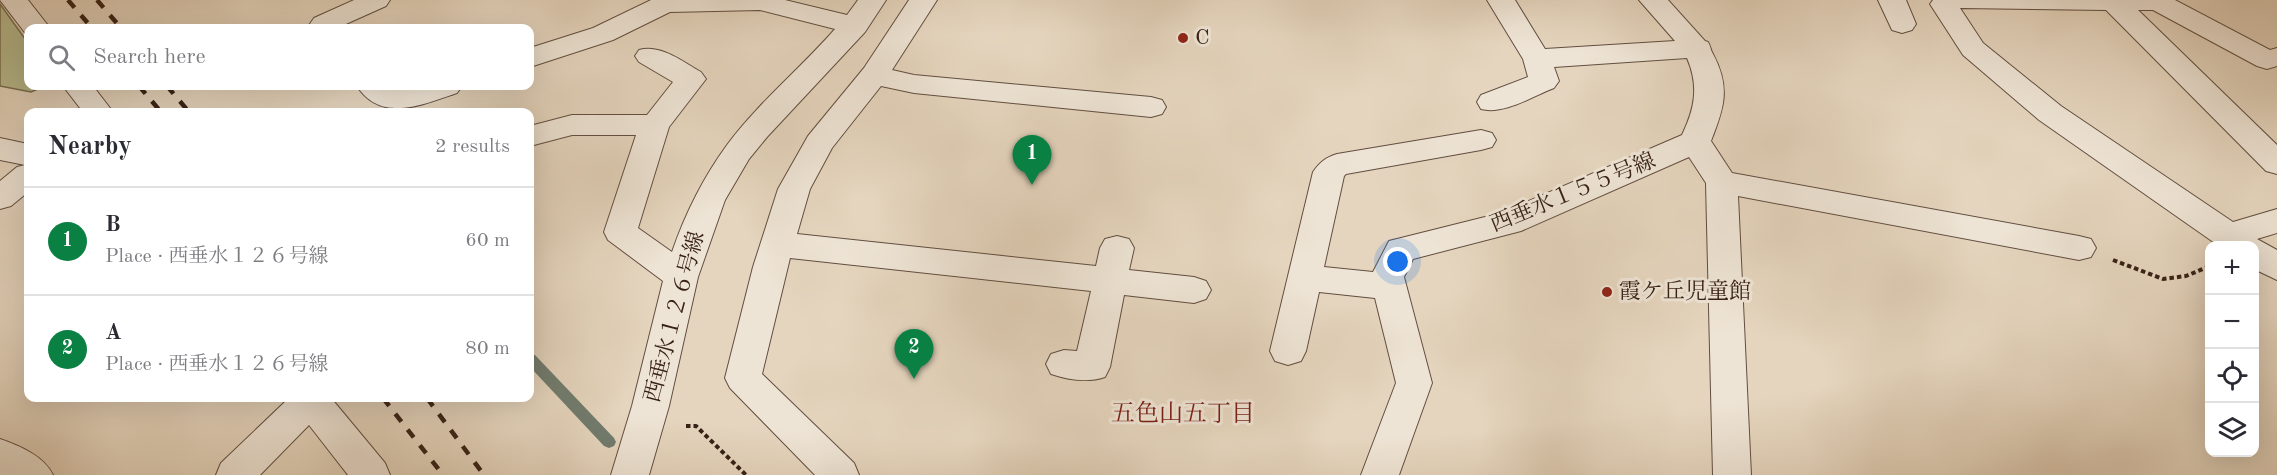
<!DOCTYPE html>
<meta charset="utf-8">
<style>
:root{--surface:#fff;--page:#f7f7f7;--text:#2b2b33;--muted:#7c7c81;--line:#e1e1e2;--accent:#0b8043}
body{margin:0;font-family:"Old Standard TT","Noto Serif JP",serif;background:var(--page);color:var(--text)}
.controls{position:absolute;right:18px;bottom:18px;display:grid;overflow:hidden;border-radius:12px;box-shadow:0 6px 24px #0002}
.controls button{width:54px;height:54px;display:grid;place-items:center;padding:0;border:0;border-bottom:2px solid var(--line);background:var(--surface);color:var(--text);font:30px sans-serif}
.you{position:absolute;left:1398px;top:262px;width:21px;height:21px;margin:-15px;border:4px solid #fff;border-radius:50%;background:#1a73e8;box-shadow:0 0 0 9px #1a73e833}
.badge{display:grid;place-items:center;width:39px;height:39px;border-radius:50%;background:var(--accent);color:#fff;font-size:20px;font-weight:700}
.pin{position:absolute;translate:-50% -50px;filter:drop-shadow(0 2px 3px #0008)}
.pin::after{content:'';position:absolute;top:32px;width:21px;height:18px;background:inherit;clip-path:polygon(0 0,100% 0,50% 100%)}
.list{margin:0;padding:0;list-style:none}
h2{display:flex;justify-content:space-between;align-items:center;height:78px;margin:0;padding:0 24px;font-size:26px}
h2 small{font-size:20px;font-weight:400;color:var(--muted)}
.list li{display:grid;grid-template-columns:39px 1fr auto;gap:18px;align-items:center;box-sizing:border-box;height:108px;padding:0 24px;border-top:2px solid var(--line)}
.list b{display:block;font-size:22px;white-space:nowrap}
.list p{margin:0;font-size:20px;white-space:nowrap;color:var(--muted)}
.list em{font-size:20px;font-style:normal;color:var(--muted)}
.icon{flex:none;width:33px;height:33px;fill:none;stroke:currentColor;stroke-width:2;stroke-linecap:round;stroke-linejoin:round}
.map{position:relative;flex:none;width:2277px;height:475px;overflow:hidden}
.search{position:absolute;background:var(--surface);box-shadow:0 6px 24px #0002;left:24px;top:24px;width:510px;height:66px;display:flex;align-items:center;gap:15px;box-sizing:border-box;padding:0 21px;border-radius:12px;color:var(--muted);font-size:22px}
.panel{position:absolute;background:var(--surface);box-shadow:0 6px 24px #0002;left:24px;top:108px;width:510px;height:294px;border-radius:12px}
.map>svg:first-child{display:block}
</style>
<div class="map">
<svg width="2277" height="475" viewBox="0 0 2277 475">
<rect width="100%" height="100%" fill="#e5d5be"/>
<filter id="stains"><feTurbulence type="fractalNoise" baseFrequency=".00333" numOctaves="4"/><feColorMatrix values="0 0 0 0 .2 0 0 0 0 .09 0 0 0 0 .02 0 0 0 .5 -.17"/></filter>
<radialGradient id="worn" r=".72"><stop offset=".6" stop-color="#630" stop-opacity="0"/><stop offset="1" stop-color="#630" stop-opacity=".3"/></radialGradient>
<polygon fill="#b8bc8f" stroke="#786e52" stroke-width="1.5" points="0,4 28,43 28,86 45,86 31,92 0,86"/>
<g fill="none" stroke-linecap="round" stroke-linejoin="round">
<polygon fill="#717c6f" fill-rule="evenodd" points="530,354 535,355 614,438 616,442 614,446 609,448 604,446 530,367"/>
<defs>
<g id="minor">
<polygon points="0,0 28,0 50,28 28,28 28,35 26,34"/>
<polygon points="354,0 390,0 386,6 337,28 307,28 314,18"/>
<path d="M651,0H785L847,15L858,0H886L865,32L767,137L749,159L725,200L698,277L669,406L649,475H611L632,406L663,281L608,240L604,232L636,135H572L530,146V126L572,115H647L673,82L639,62L635,56L639,50C661,44 683,62 701,72L706,79L669,127L638,228L672,252C685,214 703,178 727,145C758,103 800,69 835,29L760,10L670,12L613,40L530,67V48L593,28Z"/>
<path d="M909,0H937L892,70L914,75L1151,97L1162,100L1166,107L1162,114L1151,117L914,93L881,86L832,148L810,189L797,234L1096,266L1100,248L1105,239L1117,236L1129,239L1134,248L1129,270L1194,277L1206,281L1211,290L1206,299L1194,303L1124,295L1110,367L1105,377C1087,383 1069,380 1051,374L1046,364L1051,354L1064,350L1077,351L1091,291L790,258L762,374L854,463L859,475H815L730,388L725,378L753,267L778,189L808,136L864,68Z"/>
<path d="M1487,0H1515L1545,49L1675,41L1639,0H1668L1705,41L1708,42C1711,47 1710,49 1713,54C1731,88 1724,108 1711,141L1732,173L2079,236L2091,239L2096,248L2091,257L2079,260L1738,196L1751,475H1713L1706,183L1689,157L1521,231L1413,259L1404,277L1432,383L1399,475H1361L1396,383L1375,298L1319,292L1306,351L1301,361L1288,365L1275,361L1270,351L1313,172C1320,162 1325,158 1337,154L1481,130L1492,133L1496,140L1492,147L1481,150L1346,174L1344,176L1324,267L1373,272L1389,241L1501,213L1682,135C1695,108 1699,86 1687,58L1554,67L1559,81L1554,88C1533,96 1504,115 1481,109L1477,102L1481,95L1528,77L1523,59Z"/>
<polygon points="1878,0 1906,0 1916,24 1912,30 1902,33 1892,30"/>
<polygon points="1933,0 2175,0 2270,50 2277,48 2277,66 2267,69 2257,66 2153,10 2138,10 2277,145 2277,174 2266,171 2106,10 1960,8 1983,43 2061,106 2233,222 2277,209 2277,233 2257,239 2277,250 2277,280 2254,269 2254,246 2219,246 2039,120 1963,55 1930,4"/>
<polygon points="63,86 93,86 113,112 83,112"/>
<path d="M357,86H390L394,89H406L417,86H462L457,93C424,104 381,124 357,86Z"/>
<polygon points="0,138 28,144 28,192 11,206 0,209 0,181 17,167 25,165 0,160"/>
<polygon points="289,398 331,398 385,463 390,475 348,475 309,425 260,475 216,475 221,463"/>
<path d="M0,439C20,446 44,456 53,475H0Z"/>
</g>
</defs>
<use href="#minor" stroke="#624e40" stroke-width="2"/>
<g stroke="#372116" stroke-width="4" stroke-dasharray="4.5 3" stroke-linecap="butt">
<polyline points="2113,260 2163,279 2186,276 2210,266"/>
<polyline points="686,426 696,426 746,475"/>
</g>
<use href="#minor" fill="#eee4d5" fill-rule="evenodd"/>
<g stroke="#372116" stroke-width="4.5" stroke-dasharray="10 10" stroke-linecap="butt">
<polyline points="68,0 92,28"/>
<polyline points="97,0 121,28"/>
<polyline points="139,86 161,112"/>
<polyline points="167,86 189,112"/>
<polyline points="383,398 443,475"/>
<polyline points="427,398 484,475"/>
</g>
</g>
<g fill="#8f2418" stroke="#eee4d5" stroke-width="2">
<circle cx="1183" cy="38" r="6"/>
<circle cx="1607" cy="292" r="6"/>
</g>
<g text-anchor="middle" dominant-baseline="central" stroke-width="6" stroke-linejoin="round" paint-order="stroke">
<g font-size="22" fill="#372116" stroke="#eee4d5" text-anchor="start">
<text x="1195" y="38">C</text>
<text x="1619" y="292">霞ケ丘児童館</text>
</g>
<g font-size="22" fill="#372116" stroke="#eee4d5">
<text transform="translate(1573 193) rotate(-22)">西垂水１５５号線</text>
<text transform="translate(675 317) rotate(-75)">西垂水１２６号線</text>
</g>
<g font-size="24" fill="#7a1f14" stroke="#eee4d5">
<text x="1183" y="415">五色山五丁目</text>
</g>
</g>
<rect width="100%" height="100%" filter="url(#stains)"/>
<rect width="100%" height="100%" fill="url(#worn)"/>
</svg>
<div class="controls">
<button>+</button>
<button>−</button>
<button><svg class="icon" aria-label="locate" viewBox="0 0 24 24"><circle cx="12" cy="12" r="6"/><path d="M12 2v4M12 18v4M2 12h4M18 12h4"/></svg></button>
<button><svg class="icon" aria-label="layers" viewBox="0 0 24 24"><path d="M12 4l9 5-9 5-9-5zM3 14l9 5 9-5"/></svg></button>
</div>
<div class="you"></div>
<div class="pin badge" style="left:1032px;top:185px">1</div>
<div class="pin badge" style="left:914px;top:379px">2</div>
<div class="search"><svg class="icon" aria-label="search" viewBox="0 0 24 24"><circle cx="10" cy="10" r="6"/><path d="M15 15l6 6"/></svg>Search here</div>
<section class="panel">
<h2>Nearby<small>2 results</small></h2>
<ul class="list">
<li><span class="badge">1</span><div><b>B</b><p>Place · 西垂水１２６号線</p></div><em>60 m</em></li>
<li><span class="badge">2</span><div><b>A</b><p>Place · 西垂水１２６号線</p></div><em>80 m</em></li>
</ul>
</section>
</div>
